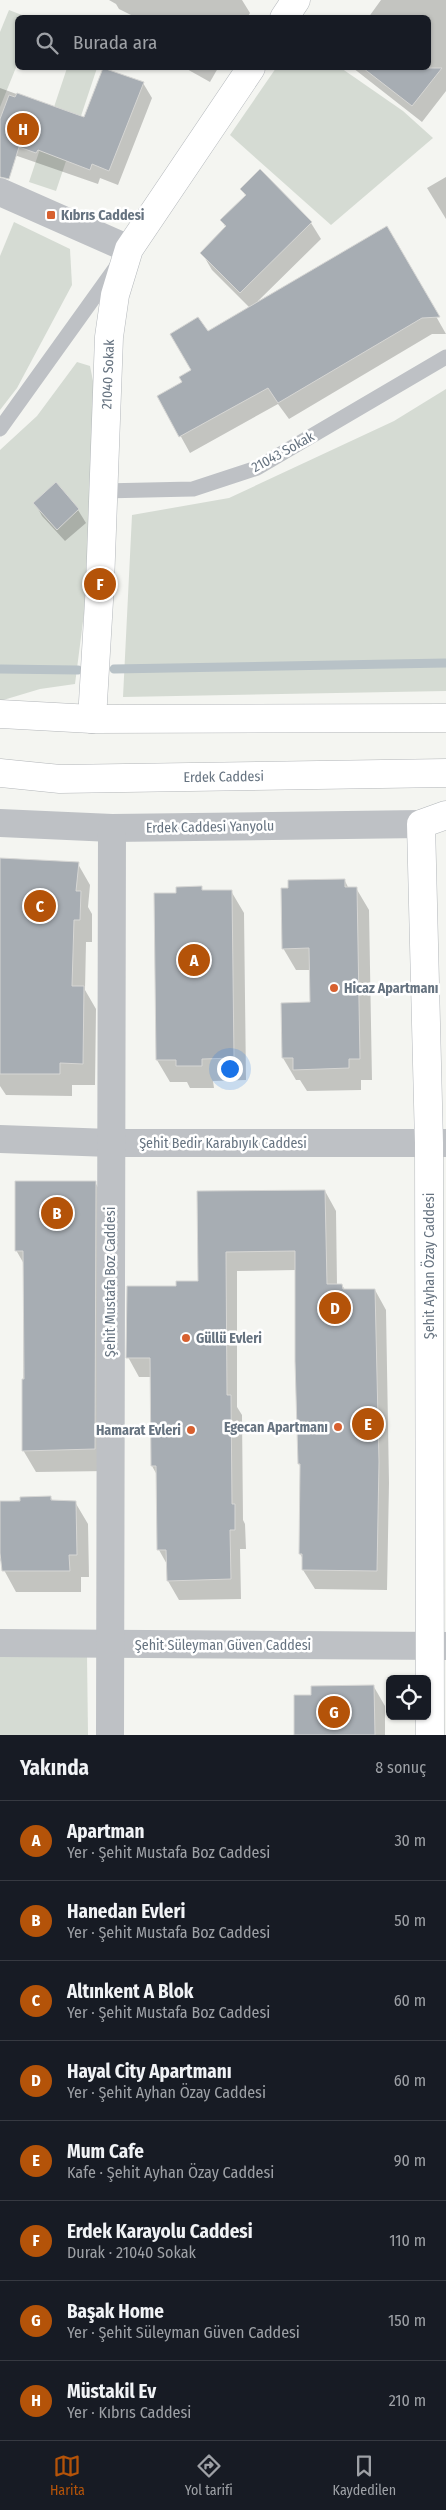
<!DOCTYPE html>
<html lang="tr">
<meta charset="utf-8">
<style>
:root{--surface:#171b24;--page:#242831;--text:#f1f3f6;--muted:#9ea1a6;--line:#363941;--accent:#b45309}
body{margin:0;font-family:"Fira Sans Condensed",sans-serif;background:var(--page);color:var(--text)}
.controls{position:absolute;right:15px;bottom:15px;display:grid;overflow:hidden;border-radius:8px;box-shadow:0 1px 4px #0004}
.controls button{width:45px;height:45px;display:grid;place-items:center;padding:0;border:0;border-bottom:1px solid var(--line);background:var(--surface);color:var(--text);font:25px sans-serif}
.you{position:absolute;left:229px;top:1068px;width:18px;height:18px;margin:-12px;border:4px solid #fff;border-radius:50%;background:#1a73e8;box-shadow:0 0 0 8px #1a73e833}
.badge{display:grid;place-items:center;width:32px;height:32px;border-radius:50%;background:var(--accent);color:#fff;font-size:16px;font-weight:700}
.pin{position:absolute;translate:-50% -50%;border:2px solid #fff;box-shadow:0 1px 5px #0006}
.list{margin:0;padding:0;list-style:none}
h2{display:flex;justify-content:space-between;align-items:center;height:65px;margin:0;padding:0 20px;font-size:21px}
h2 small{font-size:16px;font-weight:400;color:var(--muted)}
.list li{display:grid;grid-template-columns:32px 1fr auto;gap:15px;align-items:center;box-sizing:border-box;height:80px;padding:0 20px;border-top:1px solid var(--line)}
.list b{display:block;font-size:19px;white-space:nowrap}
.list p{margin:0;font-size:16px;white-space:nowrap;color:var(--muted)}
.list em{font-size:16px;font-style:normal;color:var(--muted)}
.icon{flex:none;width:28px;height:28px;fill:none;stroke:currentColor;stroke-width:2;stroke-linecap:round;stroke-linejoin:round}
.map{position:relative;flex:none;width:446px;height:1735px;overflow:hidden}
.search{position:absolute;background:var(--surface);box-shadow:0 1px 4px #0004;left:15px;right:15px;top:15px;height:55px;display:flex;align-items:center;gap:12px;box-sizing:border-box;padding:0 18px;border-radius:8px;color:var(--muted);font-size:19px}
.sheet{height:705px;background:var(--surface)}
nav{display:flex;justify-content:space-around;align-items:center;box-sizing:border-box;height:70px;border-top:1px solid var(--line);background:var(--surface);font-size:14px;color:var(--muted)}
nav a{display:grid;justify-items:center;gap:2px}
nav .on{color:var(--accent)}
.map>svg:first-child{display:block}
</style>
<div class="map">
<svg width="446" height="1735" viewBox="0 0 446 1735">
<rect width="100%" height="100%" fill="#f4f5f1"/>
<g fill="#d5dbd3">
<polygon points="9,10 27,17 18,18 17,65 0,107 0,32"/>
<polygon points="67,68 97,68 56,191 29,182"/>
<polygon points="276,68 341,68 403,111 433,138 331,225 230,135"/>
<polygon points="14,222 70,249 72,285 17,388 0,410 0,256"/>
<polygon points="77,362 90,366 93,381 94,535 75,684 40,689 0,701 0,450 37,416"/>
<polygon points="446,389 446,691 123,697 132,515 229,498 394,421"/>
<polygon points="87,1655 88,1735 0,1735 0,1657"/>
</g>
<g fill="#0003">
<polygon points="109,0 242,0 250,13 247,18 137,18 119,9 116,4"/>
<polygon points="381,0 446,0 446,91 422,122 353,68 428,68 428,18 368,18"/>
<polygon points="104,68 143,83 152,98 118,185 100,178 98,184 0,150 0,88 85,119"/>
<polygon points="185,68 218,68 210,82"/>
<polygon points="260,171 311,223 321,239 257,302 386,228 446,334 432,334 289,419 278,404 190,453 159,397 184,383 192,371 208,332 250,308 212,270 202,253 226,228 222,221 246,197 242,189"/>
<polygon points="446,177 446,219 427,188"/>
<polygon points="55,484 78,510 86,523 65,541 42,516 35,503"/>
<polygon points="0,859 78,864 90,885 88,907 92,914 92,942 86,942 85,990 96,1009 95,1085 72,1085 72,1096 6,1095 0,1086"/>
<polygon points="345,881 349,889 356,888 369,910 372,1080 361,1080 361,1090 307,1091 300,1080 296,1080 283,1058 282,1004 311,1004 311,970 296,970 283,948"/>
<polygon points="201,887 204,892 231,891 244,913 246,1080 213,1081 214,1088 190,1088 187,1082 170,1082 157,1060 178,894"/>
<polygon points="95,1182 107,1204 107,1471 36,1472 23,1450 24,1264 16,1250"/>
<polygon points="325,1191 336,1211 337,1285 342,1285 345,1290 375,1290 386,1310 389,1483 387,1590 315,1589 303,1570 303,1559 300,1554 301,1468 299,1464 296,1270 237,1271 237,1407 242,1415 243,1520 245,1524 246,1549 240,1549 241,1599 179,1600 168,1581 168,1566 159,1550 157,1475 152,1466 151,1377 139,1377 128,1357 177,1287 199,1282 198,1192"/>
<polygon points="51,1498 53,1501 75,1502 88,1524 89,1577 81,1577 81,1592 16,1592 4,1570 0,1559 0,1502"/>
<polygon points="374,1687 385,1706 385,1735 295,1735 312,1696"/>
</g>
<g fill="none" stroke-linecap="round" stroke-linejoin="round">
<g stroke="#b8c2c7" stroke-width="9">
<polyline points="0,669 78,670"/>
<polyline points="114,669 446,663"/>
</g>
</g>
<g fill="#a7adb3" stroke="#d6d6d4">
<polygon points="103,68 144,82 109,171 92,164 90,170 38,150 36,153 19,147 9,179 0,177 0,119 9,95 15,97 17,93 84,117"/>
<polygon points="363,68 442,68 412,106"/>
<polygon points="260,169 312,222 240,293 200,253 226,226 220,220 246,195 240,189"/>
<polygon points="387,226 440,317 422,318 278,403 268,388 179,437 157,396 182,382 179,377 191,370 170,334 198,317 208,331"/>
<polygon points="56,482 79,509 57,530 33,503"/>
<polygon points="0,858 79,862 76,891 81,891 80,920 74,920 72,986 84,986 83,1064 60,1063 60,1074 0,1074"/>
<polygon points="345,879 345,887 357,887 360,1059 349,1059 349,1068 293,1070 293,1058 282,1058 281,1003 310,1002 309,948 282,949 281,888 288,888 288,880"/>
<polygon points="202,886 202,890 232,890 234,1058 202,1059 202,1066 176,1066 176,1060 156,1060 154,893 176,893 176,887"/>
<polygon points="15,1181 96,1181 95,1449 22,1451 22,1379 24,1379 23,1251 15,1251"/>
<polygon points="325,1190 327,1284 342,1284 343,1289 375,1289 379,1462 377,1571 302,1570 302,1554 299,1554 300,1464 298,1464 295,1361 295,1251 226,1252 227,1395 231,1395 232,1504 235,1504 235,1530 230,1530 231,1579 167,1581 166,1550 157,1550 156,1466 151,1466 150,1358 126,1358 127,1286 176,1286 176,1281 198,1281 197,1191"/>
<polygon points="51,1496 51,1500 76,1501 77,1555 69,1555 70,1571 2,1571 0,1553 0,1501 20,1501 20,1497"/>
<polygon points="374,1685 375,1735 294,1735 294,1695 311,1695 311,1686"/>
</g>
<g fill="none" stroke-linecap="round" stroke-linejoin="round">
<defs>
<g id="secondary">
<polyline points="284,18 296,0"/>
<path id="s1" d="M92,719L100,584L109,337L115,295L129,249L251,68"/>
<polyline points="430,1735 429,1143 421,824 446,815"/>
</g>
<g id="highway">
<polyline points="0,714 92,719 446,718"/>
<path id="s2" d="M0,773L60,779L446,773"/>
</g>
</defs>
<use href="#secondary" stroke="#b3b7bb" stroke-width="29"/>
<use href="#highway" stroke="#b3b6b9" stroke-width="29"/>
<g stroke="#bec1c5" stroke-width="15">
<polyline points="0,429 116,267"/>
<polyline points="102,491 193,489 257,468 446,357"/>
</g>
<g stroke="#bec1c5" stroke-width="28">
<polyline points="0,192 129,249"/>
<polyline points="0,823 112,828 421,824"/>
<polyline points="0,1139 110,1143 446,1143"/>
<polyline points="0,1643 446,1646"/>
<polyline points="110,1735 112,828"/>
</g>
<use href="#secondary" stroke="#fff" stroke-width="28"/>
<use href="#highway" stroke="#fff" stroke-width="28"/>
</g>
<g fill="#d7602f" stroke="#fff" stroke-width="2">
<rect x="46" y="210" width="10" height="10" rx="2.5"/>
<circle cx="334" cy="988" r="5"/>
<circle cx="186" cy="1338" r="5"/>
<circle cx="338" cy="1427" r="5"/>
<circle cx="191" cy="1430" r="5"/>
</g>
<g text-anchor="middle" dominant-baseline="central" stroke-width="5" stroke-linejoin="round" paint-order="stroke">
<g font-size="14" font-weight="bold" fill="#667380" stroke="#fff" text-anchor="start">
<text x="61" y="215">Kıbrıs Caddesi</text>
<text x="344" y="988">Hicaz Apartmanı</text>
<text x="196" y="1338">Güllü Evleri</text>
<text x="328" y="1427" text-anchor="end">Egecan Apartmanı</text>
<text x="181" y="1430" text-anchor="end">Hamarat Evleri</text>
</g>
<g font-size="14" fill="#667380" stroke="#fff">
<text stroke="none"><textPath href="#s1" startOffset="345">21040 Sokak</textPath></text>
<text transform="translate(283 452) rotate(-29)">21043 Sokak</text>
<text stroke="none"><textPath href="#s2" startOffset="224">Erdek Caddesi</textPath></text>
<text transform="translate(210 827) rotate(-1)">Erdek Caddesi Yanyolu</text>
<text x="223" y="1143">Şehit Bedir Karabıyık Caddesi</text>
<text transform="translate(429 1266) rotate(-90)">Şehit Ayhan Özay Caddesi</text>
<text transform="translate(110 1282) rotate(-90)">Şehit Mustafa Boz Caddesi</text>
<text x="223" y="1645">Şehit Süleyman Güven Caddesi</text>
</g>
</g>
</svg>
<div class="controls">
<button><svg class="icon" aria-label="locate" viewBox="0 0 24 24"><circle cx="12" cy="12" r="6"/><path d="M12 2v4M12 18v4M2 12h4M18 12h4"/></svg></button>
</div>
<div class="you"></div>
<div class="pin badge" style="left:194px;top:960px">A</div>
<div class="pin badge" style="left:57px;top:1213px">B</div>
<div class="pin badge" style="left:40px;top:906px">C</div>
<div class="pin badge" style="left:335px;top:1308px">D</div>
<div class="pin badge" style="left:368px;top:1424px">E</div>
<div class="pin badge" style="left:100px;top:584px">F</div>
<div class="pin badge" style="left:334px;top:1712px">G</div>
<div class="pin badge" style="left:23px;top:129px">H</div>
<div class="search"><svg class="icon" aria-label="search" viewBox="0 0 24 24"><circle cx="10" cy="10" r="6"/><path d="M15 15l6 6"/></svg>Burada ara</div>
</div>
<section class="sheet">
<h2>Yakında<small>8 sonuç</small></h2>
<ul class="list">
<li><span class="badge">A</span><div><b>Apartman</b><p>Yer · Şehit Mustafa Boz Caddesi</p></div><em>30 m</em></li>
<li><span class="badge">B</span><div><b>Hanedan Evleri</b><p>Yer · Şehit Mustafa Boz Caddesi</p></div><em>50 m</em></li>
<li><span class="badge">C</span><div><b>Altınkent A Blok</b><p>Yer · Şehit Mustafa Boz Caddesi</p></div><em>60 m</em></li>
<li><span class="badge">D</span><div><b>Hayal City Apartmanı</b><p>Yer · Şehit Ayhan Özay Caddesi</p></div><em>60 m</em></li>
<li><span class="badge">E</span><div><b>Mum Cafe</b><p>Kafe · Şehit Ayhan Özay Caddesi</p></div><em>90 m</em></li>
<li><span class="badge">F</span><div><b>Erdek Karayolu Caddesi</b><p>Durak · 21040 Sokak</p></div><em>110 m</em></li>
<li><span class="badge">G</span><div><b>Başak Home</b><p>Yer · Şehit Süleyman Güven Caddesi</p></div><em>150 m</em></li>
<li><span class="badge">H</span><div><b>Müstakil Ev</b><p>Yer · Kıbrıs Caddesi</p></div><em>210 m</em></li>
</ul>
</section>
<nav>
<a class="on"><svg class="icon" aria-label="map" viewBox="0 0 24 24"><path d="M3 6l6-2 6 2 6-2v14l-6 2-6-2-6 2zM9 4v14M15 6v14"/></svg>Harita</a>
<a><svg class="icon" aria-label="directions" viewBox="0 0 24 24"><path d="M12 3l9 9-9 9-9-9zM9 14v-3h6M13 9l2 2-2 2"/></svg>Yol tarifi</a>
<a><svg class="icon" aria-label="saved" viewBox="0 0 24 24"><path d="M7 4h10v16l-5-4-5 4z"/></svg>Kaydedilen</a>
</nav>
